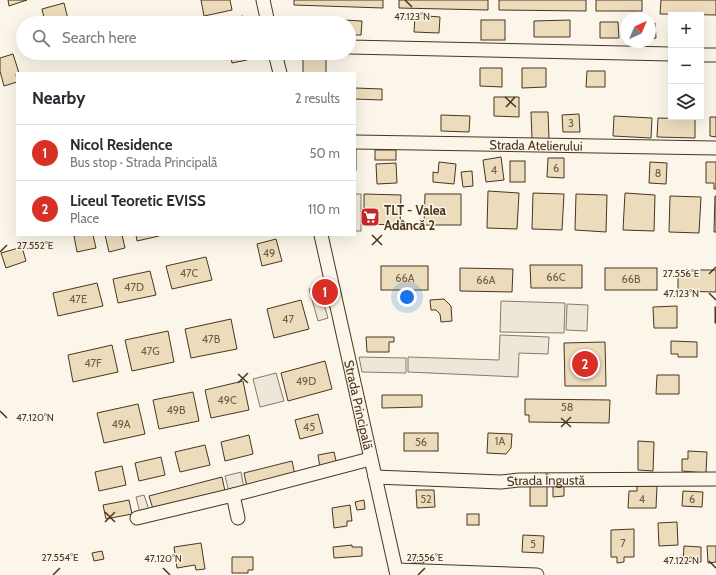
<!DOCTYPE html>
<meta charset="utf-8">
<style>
:root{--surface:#fff;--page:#f7f7f7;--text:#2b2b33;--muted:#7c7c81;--line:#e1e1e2;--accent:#d93025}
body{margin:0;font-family:Cabin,sans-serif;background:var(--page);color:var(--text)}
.controls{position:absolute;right:12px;top:12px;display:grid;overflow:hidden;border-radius:0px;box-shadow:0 4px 16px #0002}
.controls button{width:36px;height:36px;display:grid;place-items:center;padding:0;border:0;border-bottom:1px solid var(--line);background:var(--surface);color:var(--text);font:20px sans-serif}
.compass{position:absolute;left:620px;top:12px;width:36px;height:36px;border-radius:50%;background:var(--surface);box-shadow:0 4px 16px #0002;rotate:44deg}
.you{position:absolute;left:407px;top:297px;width:14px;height:14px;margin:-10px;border:3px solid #fff;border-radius:50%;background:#1a73e8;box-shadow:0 0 0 6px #1a73e833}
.badge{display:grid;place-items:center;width:26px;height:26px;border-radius:50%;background:var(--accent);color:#fff;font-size:13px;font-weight:700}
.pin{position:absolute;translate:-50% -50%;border:2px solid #fff;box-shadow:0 1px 4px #0006}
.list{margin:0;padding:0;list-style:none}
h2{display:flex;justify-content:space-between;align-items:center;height:52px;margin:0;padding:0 16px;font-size:17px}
h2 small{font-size:13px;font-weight:400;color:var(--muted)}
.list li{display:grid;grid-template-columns:26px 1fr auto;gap:12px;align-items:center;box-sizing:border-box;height:56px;padding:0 16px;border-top:1px solid var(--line)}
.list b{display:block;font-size:15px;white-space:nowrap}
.list p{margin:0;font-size:13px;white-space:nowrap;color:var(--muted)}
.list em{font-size:13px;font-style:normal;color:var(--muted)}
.icon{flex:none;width:22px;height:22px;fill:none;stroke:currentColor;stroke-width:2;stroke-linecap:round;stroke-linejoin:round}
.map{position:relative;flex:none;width:716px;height:575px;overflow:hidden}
.search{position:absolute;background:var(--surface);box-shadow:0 4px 16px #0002;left:16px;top:16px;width:340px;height:44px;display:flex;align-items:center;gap:10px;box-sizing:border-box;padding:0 14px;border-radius:22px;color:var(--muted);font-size:15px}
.panel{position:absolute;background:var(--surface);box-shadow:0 4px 16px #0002;left:16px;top:72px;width:340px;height:164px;border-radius:0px}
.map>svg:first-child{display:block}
</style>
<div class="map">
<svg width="716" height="575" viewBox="0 0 716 575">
<rect width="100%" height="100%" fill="#fbf6e9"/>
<g fill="#ede6d9" stroke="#887966">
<polygon points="501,301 565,303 564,333 500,332"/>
<polygon points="567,304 588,305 587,331 566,330"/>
<polygon points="500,335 549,337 548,354 519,353 518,377 408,372 408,357 499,360"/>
<polygon points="276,373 284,401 260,407 253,379"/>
</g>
<g fill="#ede7d9" stroke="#887966">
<rect x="355" y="194" width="6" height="37"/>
<polygon points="319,287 328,318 318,321 309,289"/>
<polygon points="359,357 406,358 406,373 362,372"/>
<polygon points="241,472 244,489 229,492 225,476"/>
<polygon points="144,495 149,510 140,513 136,497"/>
</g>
<g fill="#ecdcbc" stroke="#4a3520">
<polygon points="8,0 27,0 9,6"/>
<polygon points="201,0 230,0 232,10 204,16"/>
<polygon points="294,0 383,0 383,8 294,5"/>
<polygon points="399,0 488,0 488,10 399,8"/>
<polygon points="499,0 586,0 586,11 499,10"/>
<rect x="596" y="0" width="46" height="11"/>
<polygon points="661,0 716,0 716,15 660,14"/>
<polygon points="64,3 69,23 45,23 42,9"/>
<polygon points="415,15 440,17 439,33 414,32"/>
<polygon points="243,16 244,23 222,23 222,21"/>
<polygon points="284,19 322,20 322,23 283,23"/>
<polygon points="324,19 362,21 361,35 349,35 349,23 324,23"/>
<rect x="481" y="20" width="24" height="20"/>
<polygon points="570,20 570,37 534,37 534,21"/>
<polygon points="600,22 618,22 619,38 600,38"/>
<polygon points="655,23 656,38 650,39 650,24"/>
<polygon points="230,53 245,53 247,60 232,63"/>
<polygon points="303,53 317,53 317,57 326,57 326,73 303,73"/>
<polygon points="13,54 19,73 16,74 17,82 4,86 0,71 0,58"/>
<polygon points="480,68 502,68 502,87 480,86"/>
<polygon points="522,68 546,68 546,87 522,88"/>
<polygon points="587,71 605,71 605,87 586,87"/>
<polygon points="355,88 382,89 382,100 355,99"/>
<polygon points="494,97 519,97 519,117 494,116"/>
<polygon points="531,112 548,112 549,139 532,139"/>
<polygon points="579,114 580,132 563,132 562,115"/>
<polygon points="441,115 470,116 469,132 441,131"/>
<polygon points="614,116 652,118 651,138 613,136"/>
<polygon points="710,117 716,117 716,137 710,136"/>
<polygon points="658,118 695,119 695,138 657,137"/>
<rect x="355" y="149" width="1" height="21"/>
<rect x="375" y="150" width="21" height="10"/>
<polygon points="501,157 504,180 486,182 483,160"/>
<polygon points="548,158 564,158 564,178 547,177"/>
<rect x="510" y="161" width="15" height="21"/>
<polygon points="439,162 456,164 454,184 433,182 433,172 438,173"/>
<polygon points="650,162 667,163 666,184 649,183"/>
<polygon points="706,162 716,162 716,189 714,189 714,183 706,183"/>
<polygon points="396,163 397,183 377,184 376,164"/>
<polygon points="472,171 473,186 463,187 461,172"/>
<polygon points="488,191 519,193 517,229 487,228"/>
<polygon points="533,193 564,194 562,230 532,229"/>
<polygon points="625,193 655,195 654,231 623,230"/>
<polygon points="364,194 401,195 400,225 364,224"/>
<polygon points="425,194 461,194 461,225 424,225"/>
<polygon points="576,194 607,195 606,232 575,230"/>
<polygon points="670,196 701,197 699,233 669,232"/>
<polygon points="715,196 716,196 716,232 714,232"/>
<polygon points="80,235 93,235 96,248 77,252 74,236"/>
<polygon points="105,235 122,235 125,248 109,252"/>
<polygon points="136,235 159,235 159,236 137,241"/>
<polygon points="276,239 282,261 262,266 257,244"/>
<polygon points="22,247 26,261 6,268 1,253"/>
<polygon points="206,257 212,280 172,289 166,266"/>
<polygon points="530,265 582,265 582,288 531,288"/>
<rect x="381" y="266" width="47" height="24"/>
<polygon points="460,268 513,269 512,292 460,291"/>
<rect x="605" y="268" width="52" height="22"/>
<polygon points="678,270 716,270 716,292 678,291"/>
<polygon points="150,271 156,295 118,303 113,279"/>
<polygon points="97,283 103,306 58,316 53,293"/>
<polygon points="444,299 451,306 452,321 441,322 440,314 436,310 431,310 430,300"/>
<polygon points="301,300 309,329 274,338 267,309"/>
<polygon points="677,306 677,328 654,328 653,307"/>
<rect x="715" y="307" width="1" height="16"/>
<polygon points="231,319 237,349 191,358 185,329"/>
<polygon points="168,331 174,362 132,371 125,340"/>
<polygon points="366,337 394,337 394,342 389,342 389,352 367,352"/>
<polygon points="671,341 697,342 697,357 678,357 678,354 671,354"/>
<polygon points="605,342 606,386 565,386 564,343"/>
<polygon points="112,345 118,372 73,382 68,355"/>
<polygon points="325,361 332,389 288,401 281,373"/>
<polygon points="657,375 679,375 679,394 656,394"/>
<polygon points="243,381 249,410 211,418 205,390"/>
<polygon points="193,392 199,421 159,429 153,400"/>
<polygon points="382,395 422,395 422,407 382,408"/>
<polygon points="525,399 610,400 609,423 529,422 529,415 525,415"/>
<polygon points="138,404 145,434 104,443 97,413"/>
<polygon points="318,414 323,433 300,439 295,420"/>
<rect x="404" y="433" width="34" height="18"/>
<polygon points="488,433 512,434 511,448 506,454 487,453"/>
<polygon points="249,435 253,454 225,461 221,442"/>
<polygon points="638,441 654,442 653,471 638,470"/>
<polygon points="205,445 210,465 180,472 175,452"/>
<polygon points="688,451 707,452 706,473 682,471 682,459 688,459"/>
<polygon points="334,452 337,465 320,468 318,455"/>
<polygon points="161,457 165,475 139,481 135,463"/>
<polygon points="292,461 295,475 247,487 244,473"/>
<polygon points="122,466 126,485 99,491 95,472"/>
<polygon points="222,477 225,491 153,509 149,496"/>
<rect x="530" y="483" width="17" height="23"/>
<polygon points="553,486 564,486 564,496 553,497"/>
<polygon points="637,486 657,486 656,508 628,508 629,491 637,491"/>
<polygon points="416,490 434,490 435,507 417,508"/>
<polygon points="683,491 703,492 702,507 682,506"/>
<polygon points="129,500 132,514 106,519 103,505"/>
<polygon points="364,500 365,509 357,510 355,502"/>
<polygon points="350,505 352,521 347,521 347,526 334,528 332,508"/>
<rect x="467" y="514" width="12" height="11"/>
<polygon points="677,522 678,545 659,546 658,523"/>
<polygon points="634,529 634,557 624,557 624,562 617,563 617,557 611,557 611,530"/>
<polygon points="523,535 544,536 543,553 522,552"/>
<polygon points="201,543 205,569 196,570 195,565 177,568 174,547"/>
<polygon points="352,545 352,547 362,547 362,556 334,558 333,547"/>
<polygon points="684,546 701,547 701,562 683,561"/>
<polygon points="707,546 716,546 716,562 708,563"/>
<polygon points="102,551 104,559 94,561 92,553"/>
<polygon points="412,556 424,557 424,563 412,563"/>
<polygon points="232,557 253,557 253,570 248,570 248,573 232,573"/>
</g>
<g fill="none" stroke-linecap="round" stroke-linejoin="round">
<defs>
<g id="minor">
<polyline points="263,0 268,23"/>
<polyline points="349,47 671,54"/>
<polyline points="275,53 280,73"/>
<polyline points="701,55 716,55"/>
<path id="s1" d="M355,142L716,148"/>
<path id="s2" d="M321,235L397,575"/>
<path id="s3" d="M375,477L501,482L519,480L716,479"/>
<polyline points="233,495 238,518"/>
<polyline points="137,518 233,495 370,459"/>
<polyline points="396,570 537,575"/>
</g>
</defs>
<use href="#minor" stroke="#4a3520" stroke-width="15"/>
<use href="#minor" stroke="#fbf6e9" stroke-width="13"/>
</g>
<path fill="none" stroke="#4a3520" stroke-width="1.5" d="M405,0L412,7M505,97L516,107M506,107L515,97M372,235L382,245M372,245L382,235M0,252L7,245M709,274L716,267M709,293L716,300M238,374L248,383M238,383L248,373M0,411L7,418M561,418L571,427M561,427L571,417M105,512L115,522M105,522L115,512M709,561L716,568M163,568L170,575M53,575L60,568M418,575L425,568"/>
<defs>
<symbol id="supermarket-square" viewBox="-11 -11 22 22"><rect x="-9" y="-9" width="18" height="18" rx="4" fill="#c62828" stroke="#fbf6e9"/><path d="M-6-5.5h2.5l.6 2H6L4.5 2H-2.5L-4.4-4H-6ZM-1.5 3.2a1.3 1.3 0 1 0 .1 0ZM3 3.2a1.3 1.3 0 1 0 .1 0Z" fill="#fff"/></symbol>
</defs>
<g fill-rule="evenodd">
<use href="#supermarket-square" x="359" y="206" width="22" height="22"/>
</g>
<g text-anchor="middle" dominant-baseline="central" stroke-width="3" stroke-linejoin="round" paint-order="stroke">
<g font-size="11" fill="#725f47">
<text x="571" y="123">3</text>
<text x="556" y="168">6</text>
<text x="494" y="170">4</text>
<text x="658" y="173">8</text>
<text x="269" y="253">49</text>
<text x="189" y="273">47C</text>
<text x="556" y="277">66C</text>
<text x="405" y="278">66A</text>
<text x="631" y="279">66B</text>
<text x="486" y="280">66A</text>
<text x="134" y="287">47D</text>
<text x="78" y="299">47E</text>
<text x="288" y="319">47</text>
<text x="211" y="339">47B</text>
<text x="150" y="351">47G</text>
<text x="93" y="363">47F</text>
<text x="306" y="381">49D</text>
<text x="227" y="400">49C</text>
<text x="567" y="407">58</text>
<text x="176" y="410">49B</text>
<text x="121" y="424">49A</text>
<text x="309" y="427">45</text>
<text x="500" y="441">1A</text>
<text x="421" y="442">56</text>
<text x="426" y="499">52</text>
<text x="642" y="499">4</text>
<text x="692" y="499">6</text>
<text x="623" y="543">7</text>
<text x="533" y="544">5</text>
</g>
<g font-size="13" fill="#4a3520" stroke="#fbf6e9">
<text stroke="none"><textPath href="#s1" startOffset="181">Strada Atelierului</textPath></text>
<text stroke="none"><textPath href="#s2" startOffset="174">Strada Principală</textPath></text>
<text stroke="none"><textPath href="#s3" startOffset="171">Strada Îngustă</textPath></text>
</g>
<g font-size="13" font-weight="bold" fill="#4a3520" stroke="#fbf6e9" text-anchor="start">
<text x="384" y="210">TLT - Valea<tspan x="384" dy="15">Adâncă 2</tspan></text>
</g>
</g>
<g font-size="10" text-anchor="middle" fill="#4a3520" stroke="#fbf6e9" stroke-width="3" stroke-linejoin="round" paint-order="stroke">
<text x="412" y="20">47.123°N</text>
<text x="35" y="249">27.552°E</text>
<text x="681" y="277">27.556°E</text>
<text x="681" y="297">47.123°N</text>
<text x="35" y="421">47.120°N</text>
<text x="60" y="561">27.554°E</text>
<text x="425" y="561">27.556°E</text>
<text x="163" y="562">47.120°N</text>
<text x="681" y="564">47.122°N</text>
</g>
</svg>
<div class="controls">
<button>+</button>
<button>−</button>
<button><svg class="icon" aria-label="layers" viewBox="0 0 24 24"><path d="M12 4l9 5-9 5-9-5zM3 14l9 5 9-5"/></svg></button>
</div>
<svg class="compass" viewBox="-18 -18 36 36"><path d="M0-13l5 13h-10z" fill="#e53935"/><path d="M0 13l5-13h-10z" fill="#7c7c81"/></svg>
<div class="you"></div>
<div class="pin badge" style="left:325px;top:292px">1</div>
<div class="pin badge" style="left:585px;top:364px">2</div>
<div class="search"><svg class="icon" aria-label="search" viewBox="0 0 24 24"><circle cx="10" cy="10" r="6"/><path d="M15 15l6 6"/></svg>Search here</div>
<section class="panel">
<h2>Nearby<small>2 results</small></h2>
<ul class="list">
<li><span class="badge">1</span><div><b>Nicol Residence</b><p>Bus stop · Strada Principală</p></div><em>50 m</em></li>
<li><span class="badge">2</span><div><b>Liceul Teoretic EVISS</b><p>Place</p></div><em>110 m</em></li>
</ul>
</section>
</div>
